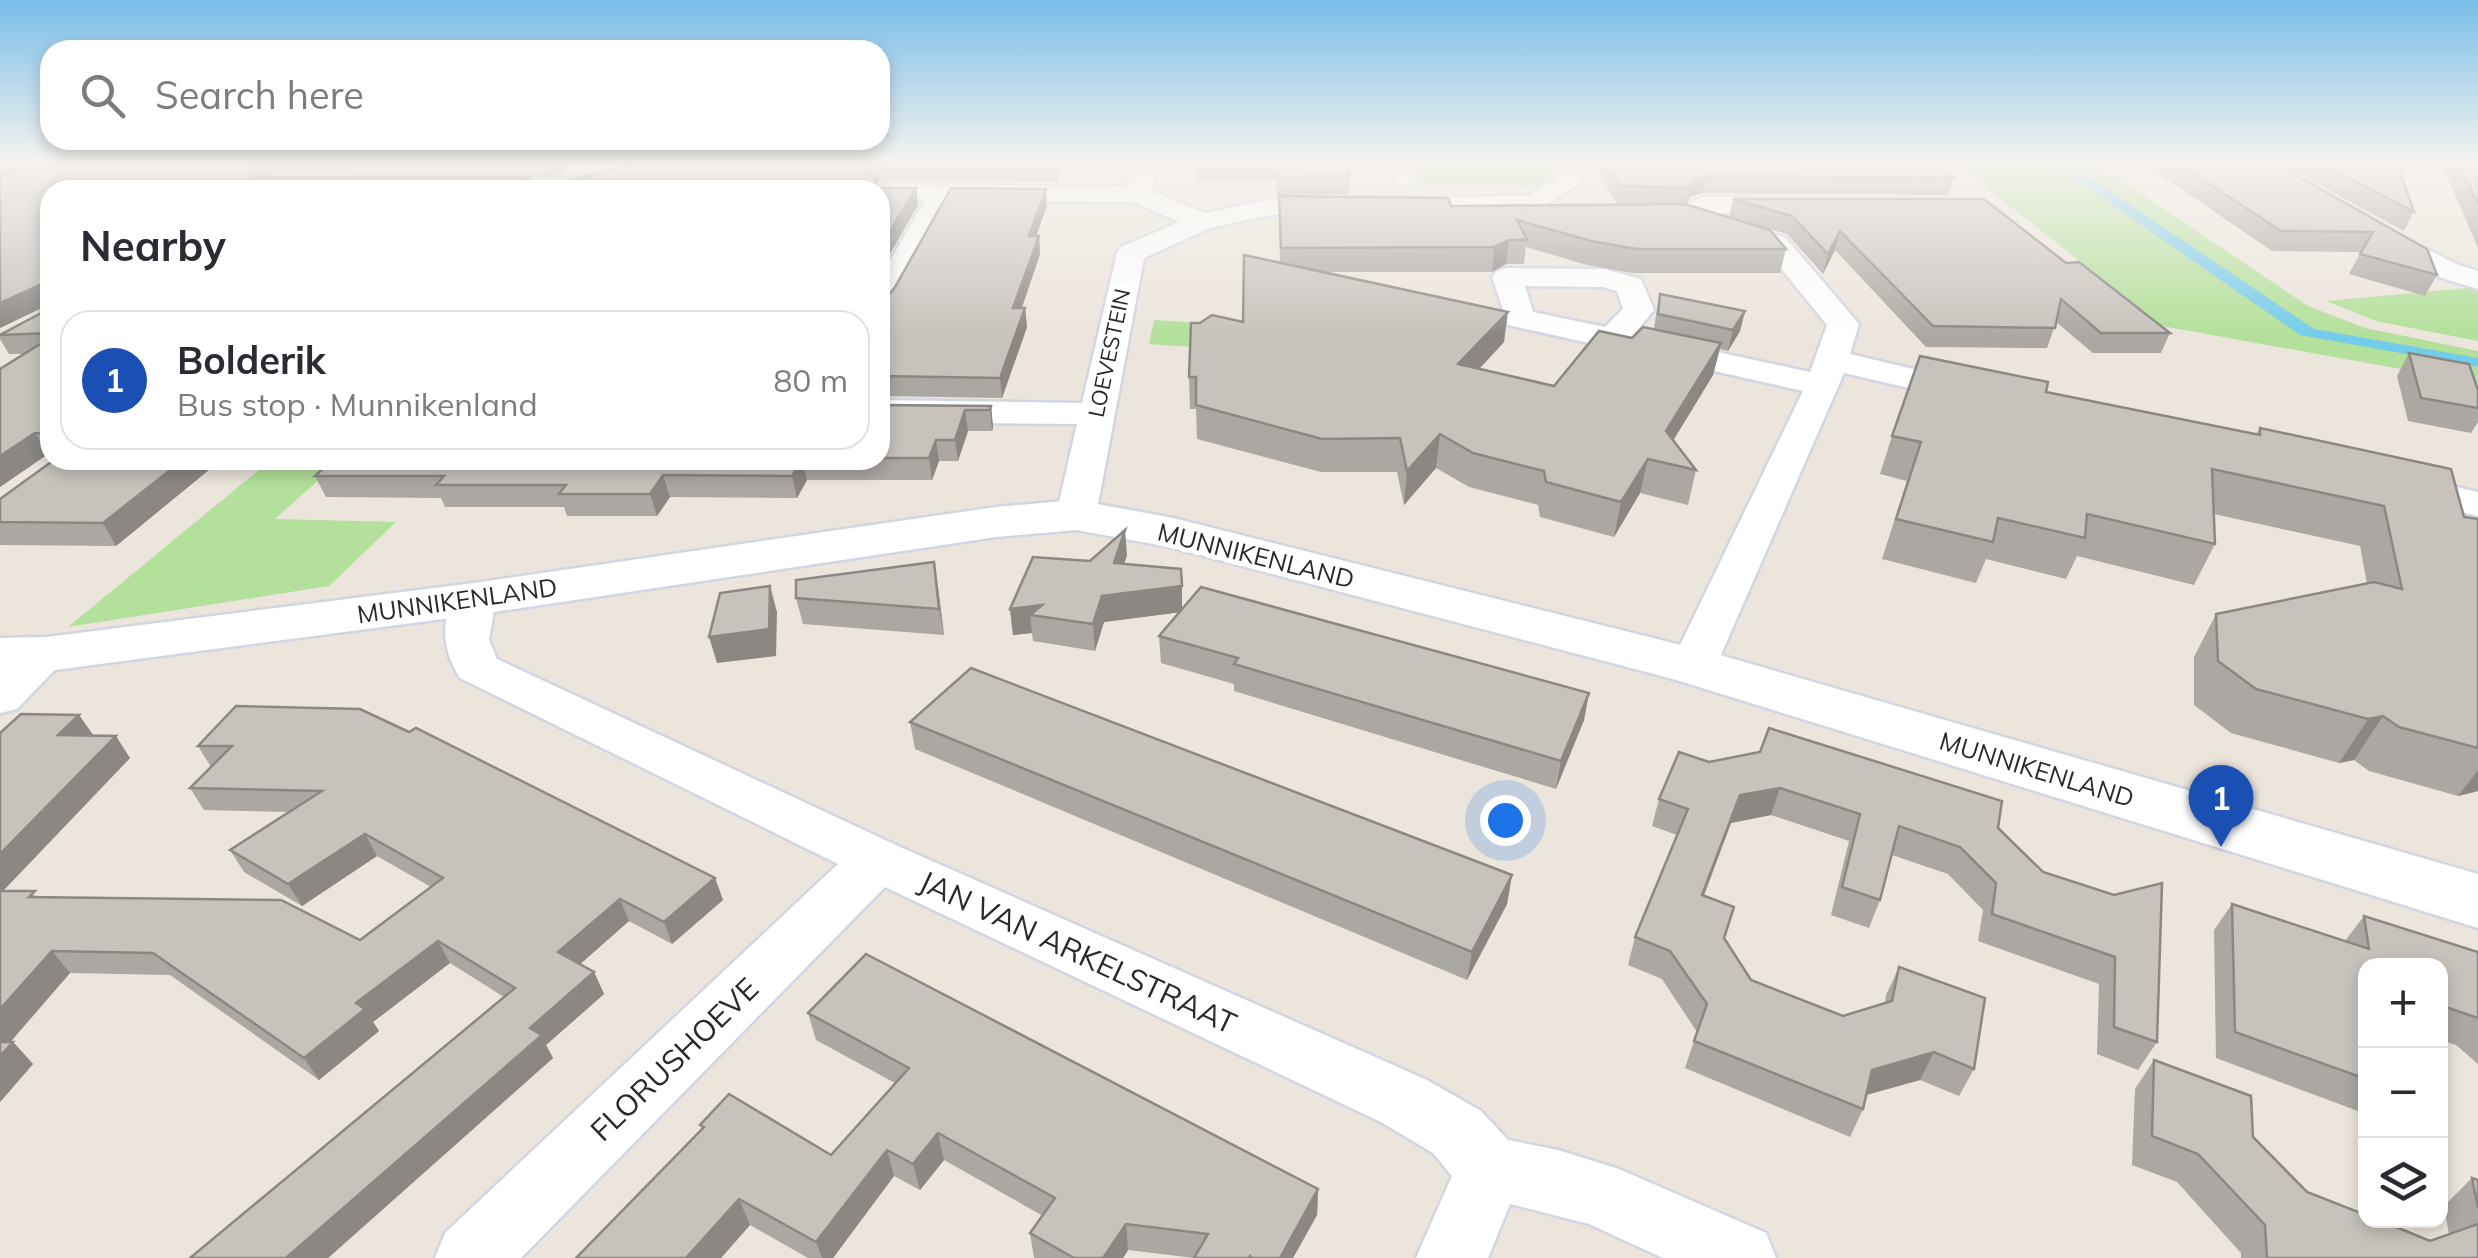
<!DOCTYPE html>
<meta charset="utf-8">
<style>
:root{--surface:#fff;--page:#f2f2f3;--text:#2b2b33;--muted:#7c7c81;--line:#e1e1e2;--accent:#7c3aed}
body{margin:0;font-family:Mulish,sans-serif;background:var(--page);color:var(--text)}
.controls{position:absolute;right:30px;bottom:30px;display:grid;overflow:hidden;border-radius:20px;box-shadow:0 5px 15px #0003}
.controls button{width:90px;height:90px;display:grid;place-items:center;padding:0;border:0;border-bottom:2px solid var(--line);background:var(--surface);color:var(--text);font:50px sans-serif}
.you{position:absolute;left:1505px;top:820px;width:35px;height:35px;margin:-25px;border:8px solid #fff;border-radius:50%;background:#1a73e8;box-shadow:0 0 0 15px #1a73e833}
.badge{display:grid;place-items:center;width:65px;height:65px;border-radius:50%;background:var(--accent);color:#fff;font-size:32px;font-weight:700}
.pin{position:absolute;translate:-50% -82px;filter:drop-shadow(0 2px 5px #0008)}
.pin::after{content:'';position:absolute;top:52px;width:35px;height:30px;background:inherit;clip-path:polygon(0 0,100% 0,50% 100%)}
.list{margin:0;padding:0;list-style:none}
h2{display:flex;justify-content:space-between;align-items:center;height:130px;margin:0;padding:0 40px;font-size:42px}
h2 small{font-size:32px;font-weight:400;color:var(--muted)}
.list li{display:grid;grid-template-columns:65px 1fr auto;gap:30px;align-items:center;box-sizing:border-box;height:140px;margin:0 20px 20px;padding:0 20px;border:2px solid var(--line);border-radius:30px}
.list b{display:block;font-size:38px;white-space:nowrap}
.list p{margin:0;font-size:32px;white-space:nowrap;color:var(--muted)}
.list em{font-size:32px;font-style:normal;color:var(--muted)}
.icon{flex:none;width:55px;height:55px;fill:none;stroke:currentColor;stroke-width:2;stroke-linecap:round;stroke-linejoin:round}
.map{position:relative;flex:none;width:2478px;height:1258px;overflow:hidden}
.search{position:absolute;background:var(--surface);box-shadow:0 5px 15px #0003;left:40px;top:40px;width:850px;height:110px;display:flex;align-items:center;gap:25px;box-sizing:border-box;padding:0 35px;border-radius:30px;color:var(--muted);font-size:38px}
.panel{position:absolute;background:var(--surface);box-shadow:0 5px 15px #0003;left:40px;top:180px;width:850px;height:290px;border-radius:30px}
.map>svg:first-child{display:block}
</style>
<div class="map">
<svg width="2478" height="1258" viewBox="0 0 2478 1258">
<rect width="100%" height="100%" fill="#ece5dc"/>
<g fill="#b3e09a">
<polygon points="1412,161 1550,161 1559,181 1551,187 1419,185"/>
<polygon points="1953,161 2093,161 2308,306 2365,328 2478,351 2478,383 2162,326"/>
<polygon points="2478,287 2478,341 2376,321 2326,301"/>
<polygon points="1154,320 1214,324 1220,349 1149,344"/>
<polygon points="271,460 341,460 275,519 396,522 329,586 68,627"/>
</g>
<polygon fill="#73ccea" points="2049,161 2065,161 2314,329 2478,358 2478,367 2300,335"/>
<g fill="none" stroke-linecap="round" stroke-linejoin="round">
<defs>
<g id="street">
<polygon points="299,161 329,161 284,190 253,190"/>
<polygon points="636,161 669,163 666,168 582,190 457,187 470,179 572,177"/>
<polygon points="1135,161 1159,161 1151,191 1205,213 1271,199 1528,196 1557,179 1547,161 1571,161 1584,181 1534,212 1271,215 1210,228 1144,258 1096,515 1090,523 1076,527 1062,523 1056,515 1077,424 880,422 880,400 1082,403 1117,253 1121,247 1179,222 1133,202 951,201 895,304 891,310 880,313 880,278 925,201 880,201 880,190 869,190 880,185 1127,186"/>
<polygon points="1387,161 1411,161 1417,180 1413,185 1395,185"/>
<polygon points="1703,197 1773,197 1786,205 1773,213 1708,213 1683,223 1670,215 1674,209"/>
<path d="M1734,222L1786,238L1859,324L1850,354L1985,386L1990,393L1985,400L1973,403L1844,373L1716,666L1709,676L1693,681L1677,676L1670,666L1803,391L1508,325L1492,277L1497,271L1507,268L1604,269L1641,279L1654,310L1634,334L1810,372L1827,325L1766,250L1724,236L1720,230L1724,224ZM1525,286L1603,287L1617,291L1623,309L1605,327L1533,312Z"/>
<polygon points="2378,224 2456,264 2478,271 2478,289 2436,276 2368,238 2364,232"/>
<polygon points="2402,474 2478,492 2478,516 2388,494 2383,486 2388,478"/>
<path d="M474,586L489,590L496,599L489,640L497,659L898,846L1427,1080L1481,1111L1508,1140L1558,1150L1619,1169L1766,1233L1776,1258H1663L1589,1224L1510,1204L1488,1258H1416L1452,1176L1433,1153L1381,1122L885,887L521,1258H435L445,1233L838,864L460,678C442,651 439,618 459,590Z"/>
<polygon points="47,640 63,644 70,654 17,709 0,713 0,672 31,644"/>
</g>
<polygon id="secondary" points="1076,500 1173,518 1713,653 2478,874 2478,928 1673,679 1170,547 1076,530 996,537 474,615 47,671 0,672 0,638 47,637 474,583 996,507"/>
</defs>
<use href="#street" stroke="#d2d5e2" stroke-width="5"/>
<use href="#secondary" stroke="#d2d5e2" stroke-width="5"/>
<use href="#street" fill="#fff" fill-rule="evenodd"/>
<use href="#secondary" fill="#fff" fill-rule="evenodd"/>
</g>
<g fill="#aba7a2">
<polygon points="0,161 575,161 561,173 549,175 273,174 268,177 50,190 50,454 48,454 0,487 0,369 24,354 9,354 0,339 0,334 41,313 41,308 0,328"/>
<polygon points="643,161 1075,161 1074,163 1062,163 1056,182 880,181 876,184 877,188 916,188 918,205 880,271 880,190 533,190"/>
<polygon points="1193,161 1347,161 1350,176 1349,194 1277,195 1276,180 1198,180 1198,176 1194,176"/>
<polygon points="1591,161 1933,161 1954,178 1948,195 1702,193 1690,197 1686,204 1786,249 1780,273 1632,273 1587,265 1526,247 1524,264 1506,264 1492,272 1323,272 1504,342 1479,369 1554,386 1632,338 1654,329 1659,295 1745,311 1740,331 1728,351 1720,349 1713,375 1673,441 1696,470 1688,505 1640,493 1614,537 1540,517 1538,505 1469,487 1436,468 1404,505 1397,472 1321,472 1197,439 1196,409 1190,409 1189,377 1243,322 1280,263 1279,196 1451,206 1656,204 1617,203"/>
<polygon points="2140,161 2271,161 2437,275 2425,296 2349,274 2361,252 2272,251"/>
<polygon points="2275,161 2396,161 2414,212 2404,231"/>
<polygon points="2444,161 2478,161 2478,248 2442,164"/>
<polygon points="1733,199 2066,263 2170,333 2161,353 2093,353 2056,322 2047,348 1926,347 1835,250 1823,274 1787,234 1729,217"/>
<polygon points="1047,205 1036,236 1039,236 1040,254 1022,308 1025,308 1027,327 1002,398 880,396 880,297 889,295"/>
<polygon points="2409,353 2478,390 2478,422 2471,433 2408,421 2397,376"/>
<polygon points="880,405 991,406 993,427 992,431 968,431 958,461 939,461 932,480 807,480 797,498 670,497 657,516 567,516 564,507 445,507 441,498 326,497 315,476 332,460 880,460"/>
<polygon points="2260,428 2464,517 2478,519 2478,791 2458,796 2369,771 2354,760 2339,763 2231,733 2194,705 2194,657 2216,614 2367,584 2360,546 2214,514 2215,544 2194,585 2077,556 2066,579 1986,559 1976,583 1882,559 1907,481 1880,474 1892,436 2256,434"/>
<polygon points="54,460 221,460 116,546 0,545 0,499"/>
<polygon points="1127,555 1124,564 1181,569 1182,609 1589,693 1584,720 1556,789 1234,691 1234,684 1161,663 1159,636 1180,612 1104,622 1095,651 1033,641 1032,633 1013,635 1010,609 1090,561"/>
<polygon points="938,588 944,635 803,624 796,598"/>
<polygon points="236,706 715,878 723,900 672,944 629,921 580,964 594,972 604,994 546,1045 553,1058 328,1258 190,1258 504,997 450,963 373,1022 379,1031 319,1080 170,975 70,973 10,1042 13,1042 33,1064 0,1102 0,733 79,715 93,736 130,758 3,891 360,940 431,887 377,856 302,906 244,872 230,850 290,812 204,810 190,788 211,767 198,746"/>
<polygon points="910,722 1512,875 1507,904 1467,980 915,749"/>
<polygon points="1709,762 1998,828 2043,872 2114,895 2157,1042 2138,1070 2097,1054 2099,984 1978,941 1983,910 1948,874 1892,855 1880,900 1869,928 1831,915 1849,841 1771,815 1731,823 1704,896 1724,938 1751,980 1843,1016 1885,1004 1886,995 1899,967 1974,1069 1959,1096 1920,1080 1866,1095 1863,1109 1850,1137 1685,1068 1697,1032 1662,979 1628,965 1635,937 1677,835 1652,826 1659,799"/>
<polygon points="2232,904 2345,941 2364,916 2478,952 2478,1064 2456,1045 2440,1040 2440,966 2366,966 2366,1114 2216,1058 2214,930"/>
<polygon points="808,1013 1318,1189 1317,1215 1293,1258 1194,1258 1128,1250 1123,1258 1034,1258 1030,1233 1043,1216 944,1160 920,1190 894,1176 833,1258 808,1258 750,1225 721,1258 576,1258 702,1129 700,1125 831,1155 895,1083 816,1040"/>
<polygon points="2154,1060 2253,1137 2307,1192 2430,1241 2449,1234 2444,1206 2472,1178 2478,1180 2478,1258 2241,1258 2241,1253 2177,1182 2132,1165 2135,1089"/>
</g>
<g fill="#8b8884">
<polygon points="262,161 267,161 273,174 256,185 249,169"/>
<polygon points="544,161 575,161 561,173 549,175"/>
<polygon points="1056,161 1062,161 1062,163 1056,182 1054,166"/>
<polygon points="877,165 880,181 865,189 863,173"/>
<polygon points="1706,176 1702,193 1690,197 1685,205 1689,188 1693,180"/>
<polygon points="529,177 533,190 512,190"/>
<polygon points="916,188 918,205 880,271 880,248"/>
<polygon points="1046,189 1047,205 1030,254 1029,236"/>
<polygon points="1840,231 1835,250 1823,274 1828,254"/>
<polygon points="1039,236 1040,254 1015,327 1013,308"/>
<polygon points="1509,240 1506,264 1492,272 1494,247"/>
<polygon points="40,285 50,304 0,328 0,303"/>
<polygon points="1025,308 1027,327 1002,398 1000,378"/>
<polygon points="1745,311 1740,331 1728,351 1733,330"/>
<polygon points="1508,312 1504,342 1454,396 1458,364"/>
<polygon points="1721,343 1713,375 1660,462 1666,431"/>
<polygon points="991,406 993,427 992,431 990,410"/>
<polygon points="965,410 968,431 958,461 955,440"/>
<polygon points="35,433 48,454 0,487 0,456"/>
<polygon points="1440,434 1436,468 1404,505 1407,471"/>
<polygon points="936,440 939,461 932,480 929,458"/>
<polygon points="1648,459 1640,493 1614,537 1621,502"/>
<polygon points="183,460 221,460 116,546 103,523"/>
<polygon points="801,460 802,460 807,480 797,498 792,476"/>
<polygon points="663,475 670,497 657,516 650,494"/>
<polygon points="1125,530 1127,555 1116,589 1114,563"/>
<polygon points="934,562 938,588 944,635 939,609"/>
<polygon points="770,586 777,612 776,656 717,663 709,637"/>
<polygon points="1182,586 1182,612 1104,622 1095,651 1093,624 1102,596"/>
<polygon points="1042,605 1030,615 1032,633 1013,635 1010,609"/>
<polygon points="1589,693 1584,720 1556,789 1561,761"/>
<polygon points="79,715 94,736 58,735"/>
<polygon points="2383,716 2354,760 2339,763 2368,719"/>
<polygon points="116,736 130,758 0,894 0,854"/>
<polygon points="2478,770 2478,791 2458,796"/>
<polygon points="1780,788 1771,815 1731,823 1693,923 1702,895 1740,795"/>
<polygon points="365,834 377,856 302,906 288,884"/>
<polygon points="1512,875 1507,904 1467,980 1472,952"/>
<polygon points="715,878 723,900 672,944 664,922"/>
<polygon points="620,899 629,921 569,974 558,952"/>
<polygon points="438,941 450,963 373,1022 379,1031 319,1080 304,1058 356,1003"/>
<polygon points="52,951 70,973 0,1054 0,1009"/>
<polygon points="594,972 604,994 546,1045 553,1058 328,1258 286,1258 530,1028"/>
<polygon points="13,1042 33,1064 0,1102 0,1056"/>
<polygon points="1934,1052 1920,1080 1859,1097 1872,1070"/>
<polygon points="938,1133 944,1160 920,1190 913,1164"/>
<polygon points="887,1150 894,1176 833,1258 822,1258 816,1242"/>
<polygon points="1318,1189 1317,1215 1293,1258 1280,1258"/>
<polygon points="739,1199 750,1225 721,1258 686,1258"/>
<polygon points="1126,1224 1128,1250 1123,1258 1103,1258"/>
</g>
<g fill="#c7c2bc" stroke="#8b8884" stroke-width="2.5">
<polygon points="0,161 262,161 249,169 256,177 529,177 512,190 50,190 50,333 0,335 41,313 40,285 0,303 0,176 23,166 0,164"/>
<polygon points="643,161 1056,161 1054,166 877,165 863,173 874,177 877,188 916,188 880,248 880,190 726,190 715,186 701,190 533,190"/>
<polygon points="1198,161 1347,161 1350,176 1277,177 1277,162"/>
<polygon points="1604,161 1933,161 1954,178 1706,176 1693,180 1689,188 1620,186"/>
<polygon points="2174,161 2271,161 2427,249 2437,275 2360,254 2373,232 2281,231"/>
<polygon points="2317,161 2396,161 2414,212"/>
<polygon points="2458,161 2478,161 2478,205"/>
<polygon points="951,188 1046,189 1029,236 1039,236 1013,308 1025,308 1000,378 880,376 880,297 889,295 895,287"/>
<polygon points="1279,196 1448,198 1451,206 1685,204 1770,230 1786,249 1636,249 1591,241 1517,220 1527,240 1509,240 1494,247 1281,248"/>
<polygon points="1733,199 1984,199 2066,263 2079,262 2170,333 2101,333 2061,299 2055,328 1933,326 1840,231 1828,254 1792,216"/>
<polygon points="1244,255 1508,312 1458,364 1554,386 1599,331 1632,338 1643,327 1721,343 1666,431 1696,470 1648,459 1621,502 1546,482 1544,471 1473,453 1440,434 1407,471 1400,438 1322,439 1196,405 1196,377 1189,377 1191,323 1200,323 1212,315 1243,322"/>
<polygon points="1660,294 1745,311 1733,330 1658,314"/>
<polygon points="50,338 50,434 35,433 0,456 0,369"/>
<polygon points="2409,353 2469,364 2478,390 2478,408 2421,398"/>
<polygon points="1920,356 2048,382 2046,392 2260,435 2260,428 2451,469 2464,517 2478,519 2478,748 2399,727 2383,716 2368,719 2256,689 2218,661 2216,614 2374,582 2402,589 2384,506 2212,469 2215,544 2087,514 2085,538 1998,518 1993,542 1896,519 1921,442 1892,436"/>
<polygon points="880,405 991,406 990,410 965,410 955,440 936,440 929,458 880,458"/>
<polygon points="54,460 183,460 103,523 0,522 0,499"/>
<polygon points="332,460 801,460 792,476 663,475 650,494 559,494 566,485 436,485 444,476 315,476"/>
<polygon points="1125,530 1114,563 1181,569 1182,586 1102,596 1093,624 1030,615 1042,605 1010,609 1033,557 1090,561"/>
<polygon points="934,562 939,609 796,598 796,580"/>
<polygon points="770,586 769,629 709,637 720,593"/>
<polygon points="1201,587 1589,693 1561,761 1234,664 1238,658 1159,636"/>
<polygon points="971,668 1512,875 1472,952 910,722"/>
<polygon points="236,706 360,709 409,732 416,728 715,878 664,922 620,899 558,952 594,972 530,1028 542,1035 286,1258 190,1258 515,988 438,941 356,1003 365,1009 304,1058 153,953 52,951 0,1009 0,891 35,891 29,897 281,900 360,940 443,878 365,834 288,884 230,850 322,791 190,788 232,746 198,746"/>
<polygon points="21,714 79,715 58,735 116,736 0,854 0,733"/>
<polygon points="1769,728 2002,801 1998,828 2043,872 2114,895 2162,883 2157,1042 2114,1027 2115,957 1992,914 1996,883 1960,847 1899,826 1880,900 1842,887 1860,814 1780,788 1740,795 1702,895 1734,907 1724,938 1751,980 1843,1016 1892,1001 1899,967 1985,998 1974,1069 1934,1052 1872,1070 1863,1109 1694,1041 1707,1004 1670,951 1635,937 1688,809 1659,799 1679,752 1709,762 1760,752"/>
<polygon points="2232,904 2369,949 2364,916 2478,952 2478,1018 2440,1005 2440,966 2366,966 2366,1079 2235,1032"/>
<polygon points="866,954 1318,1189 1280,1258 1252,1258 1250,1256 1249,1258 1194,1258 1208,1234 1126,1224 1103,1258 1074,1258 1030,1233 1055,1198 938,1133 913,1164 887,1150 816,1242 739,1199 686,1258 576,1258 704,1127 700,1125 729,1094 831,1155 909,1068 808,1013"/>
<polygon points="0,1042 13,1042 0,1056"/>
<polygon points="2154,1060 2251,1096 2253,1137 2307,1192 2366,1215 2366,1220 2379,1220 2430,1241 2478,1224 2478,1258 2267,1258 2265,1225 2198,1154 2152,1136"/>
<polygon points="2472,1178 2478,1180 2478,1208"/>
</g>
<linearGradient id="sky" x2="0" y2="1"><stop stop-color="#79bee9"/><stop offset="0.48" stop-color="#f6f3ef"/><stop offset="1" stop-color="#f6f3ef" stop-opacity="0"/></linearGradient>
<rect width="2478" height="337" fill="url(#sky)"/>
<g text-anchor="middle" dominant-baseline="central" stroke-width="10" stroke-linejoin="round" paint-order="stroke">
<g font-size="22" fill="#2a2a2a" stroke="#fff">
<text transform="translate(1109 353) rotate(-78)">LOEVESTEIN</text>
</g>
<g font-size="25" fill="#2a2a2a" stroke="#fff">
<text transform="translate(1256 555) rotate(14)">MUNNIKENLAND</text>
<text transform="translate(457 600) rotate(-8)">MUNNIKENLAND</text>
<text transform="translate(2037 769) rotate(17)">MUNNIKENLAND</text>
</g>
<g font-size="30" fill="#2a2a2a" stroke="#fff">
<text transform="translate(1078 952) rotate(25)">JAN VAN ARKELSTRAAT</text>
<text transform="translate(674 1059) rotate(-44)">FLORUSHOEVE</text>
</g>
</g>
</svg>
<div class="controls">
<button>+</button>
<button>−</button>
<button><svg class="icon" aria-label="layers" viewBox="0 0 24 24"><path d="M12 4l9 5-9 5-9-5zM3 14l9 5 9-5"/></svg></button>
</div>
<div class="you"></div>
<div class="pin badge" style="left:2221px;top:847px;background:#1a4fb4">1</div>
<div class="search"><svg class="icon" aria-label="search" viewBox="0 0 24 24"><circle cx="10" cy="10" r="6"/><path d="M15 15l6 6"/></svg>Search here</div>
<section class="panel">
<h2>Nearby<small></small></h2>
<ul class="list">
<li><span class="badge" style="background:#1a4fb4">1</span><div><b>Bolderik</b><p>Bus stop · Munnikenland</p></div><em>80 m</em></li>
</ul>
</section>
</div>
